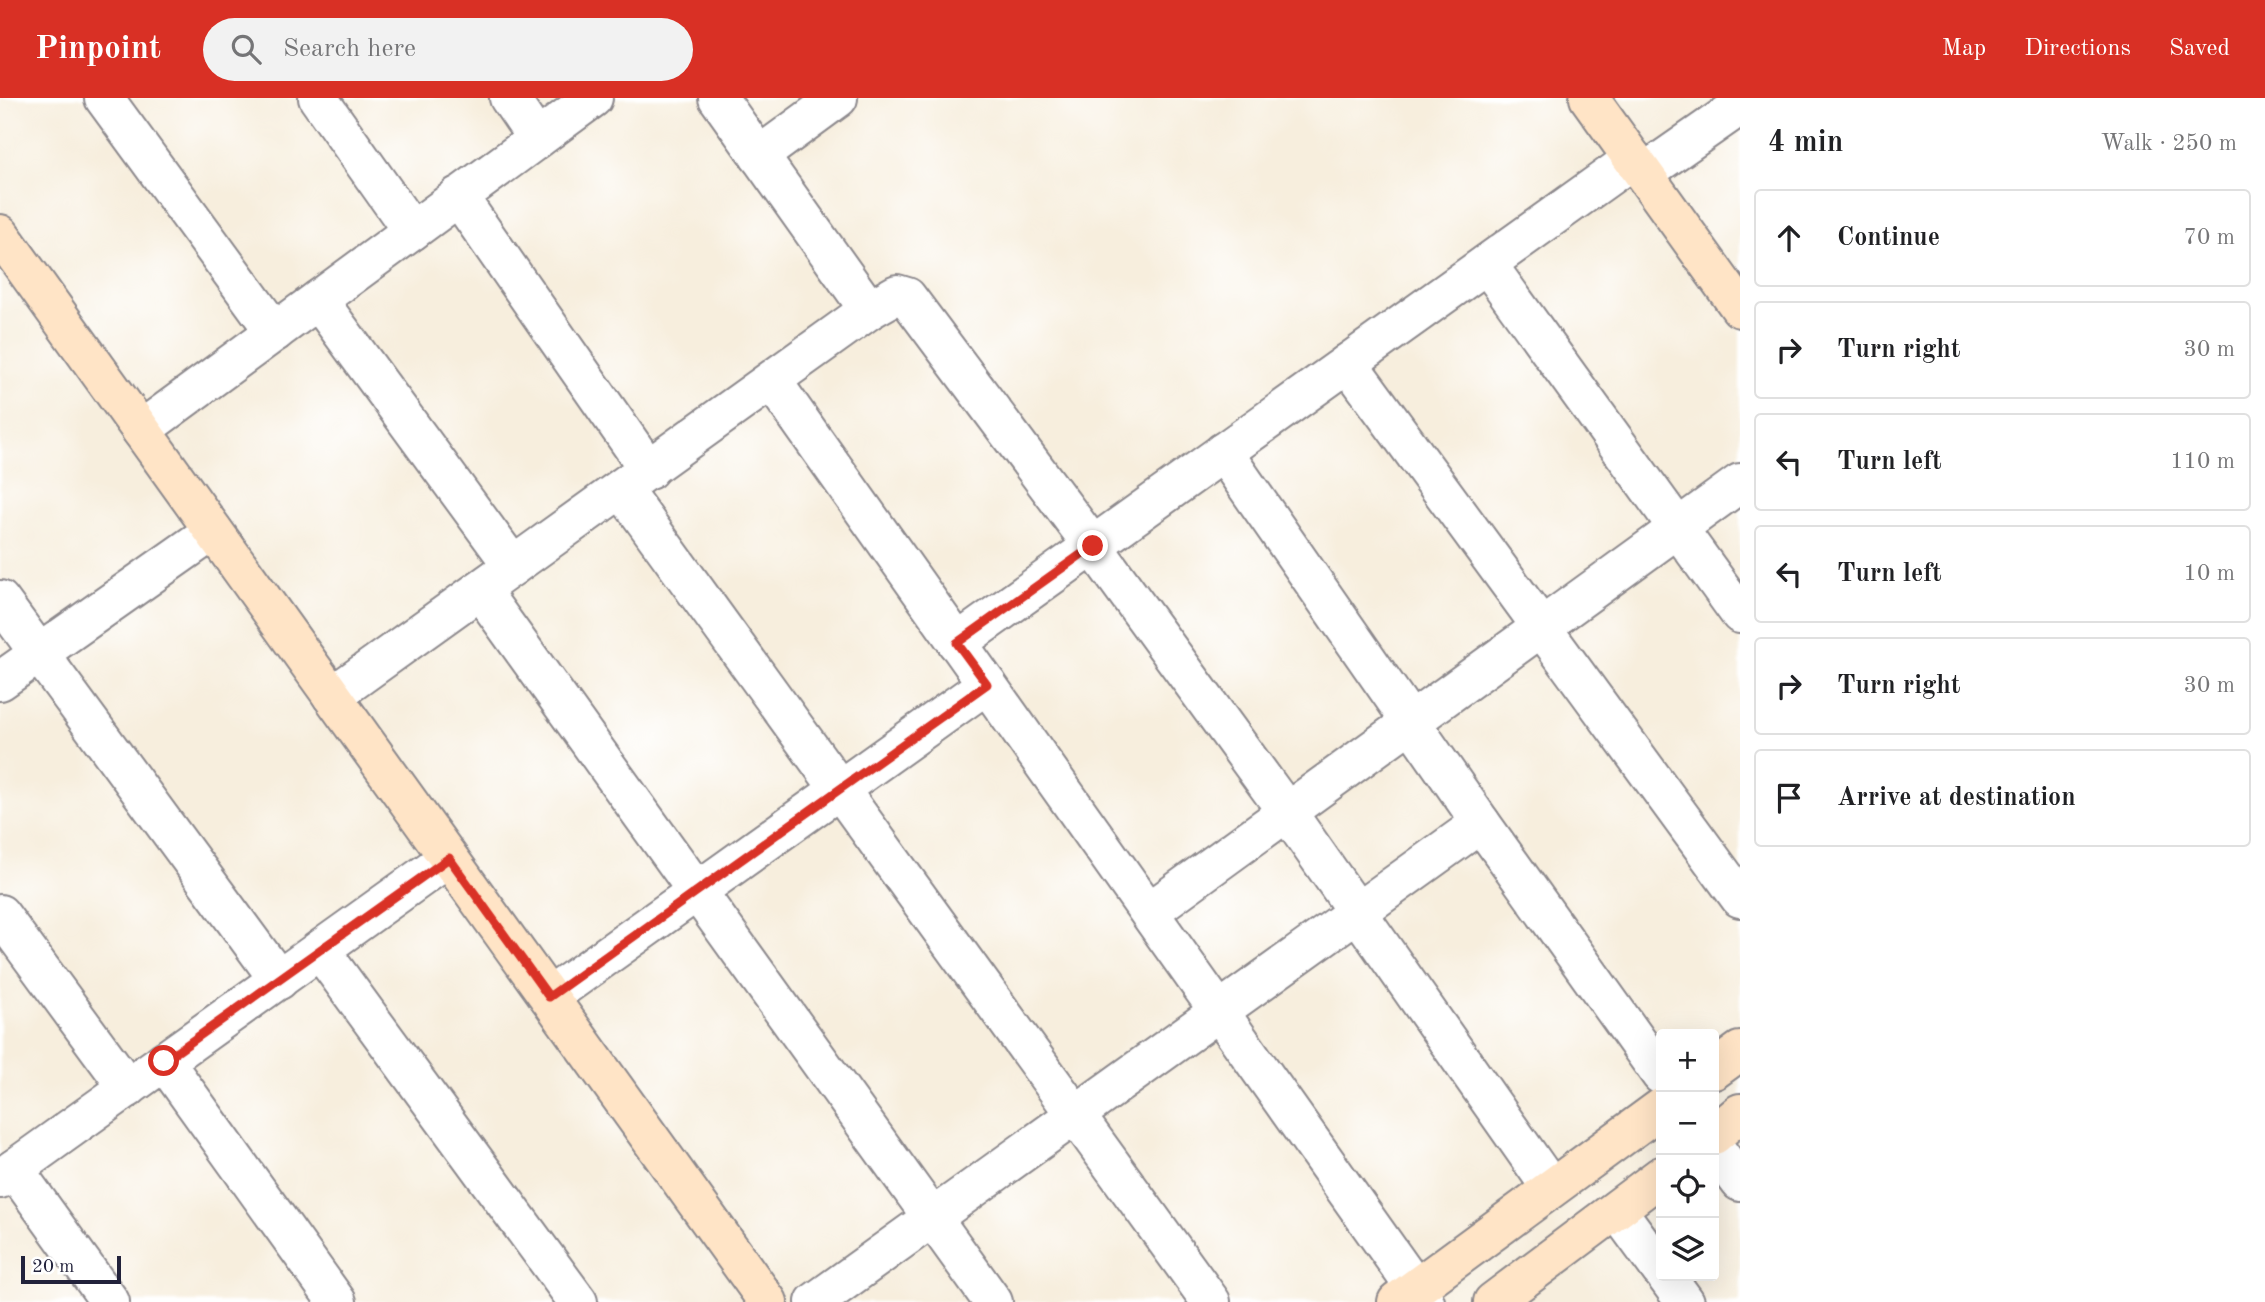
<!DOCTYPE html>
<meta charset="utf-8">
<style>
:root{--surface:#fff;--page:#f2f2f2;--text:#202124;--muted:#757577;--line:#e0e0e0;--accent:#d93025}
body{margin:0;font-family:"Old Standard TT",serif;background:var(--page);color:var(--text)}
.controls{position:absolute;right:21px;bottom:21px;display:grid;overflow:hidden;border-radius:7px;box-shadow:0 7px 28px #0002}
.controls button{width:63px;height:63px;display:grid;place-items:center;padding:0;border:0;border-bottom:2px solid var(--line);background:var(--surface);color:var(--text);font:35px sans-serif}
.scale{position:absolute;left:21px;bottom:18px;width:100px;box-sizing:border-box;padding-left:7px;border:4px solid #22223b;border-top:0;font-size:19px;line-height:24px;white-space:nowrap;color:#22223b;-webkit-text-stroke:5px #fff;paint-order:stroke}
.stop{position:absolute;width:21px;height:21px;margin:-16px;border:5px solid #d93025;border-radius:50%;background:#fff}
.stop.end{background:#d93025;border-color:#fff;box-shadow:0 2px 7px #0008}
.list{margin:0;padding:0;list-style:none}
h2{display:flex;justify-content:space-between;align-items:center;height:91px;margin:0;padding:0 28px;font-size:30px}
h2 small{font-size:23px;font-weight:400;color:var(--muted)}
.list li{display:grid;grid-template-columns:46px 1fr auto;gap:21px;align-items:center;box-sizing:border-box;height:98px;margin:0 14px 14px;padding:0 14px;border:2px solid var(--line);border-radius:7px}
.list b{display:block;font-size:26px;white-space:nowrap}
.list em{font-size:23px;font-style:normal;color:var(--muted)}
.icon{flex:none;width:38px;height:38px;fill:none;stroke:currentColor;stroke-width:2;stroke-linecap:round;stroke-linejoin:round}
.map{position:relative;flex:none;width:1740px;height:1204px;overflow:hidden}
header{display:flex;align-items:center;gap:42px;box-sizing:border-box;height:98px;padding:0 35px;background:var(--accent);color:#fff}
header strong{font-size:33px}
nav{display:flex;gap:38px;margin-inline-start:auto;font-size:24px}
.search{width:490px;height:63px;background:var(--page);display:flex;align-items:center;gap:18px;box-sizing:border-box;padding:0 24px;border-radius:38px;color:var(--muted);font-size:26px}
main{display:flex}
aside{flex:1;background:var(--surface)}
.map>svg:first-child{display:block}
</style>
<header>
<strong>Pinpoint</strong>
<div class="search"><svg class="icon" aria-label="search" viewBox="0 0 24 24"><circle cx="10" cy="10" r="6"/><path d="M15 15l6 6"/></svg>Search here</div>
<nav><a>Map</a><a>Directions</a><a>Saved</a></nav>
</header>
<main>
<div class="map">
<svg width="1740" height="1204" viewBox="0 0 1740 1204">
<rect width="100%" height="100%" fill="#fff"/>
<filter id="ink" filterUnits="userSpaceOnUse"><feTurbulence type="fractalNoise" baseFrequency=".0143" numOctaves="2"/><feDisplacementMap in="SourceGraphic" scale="14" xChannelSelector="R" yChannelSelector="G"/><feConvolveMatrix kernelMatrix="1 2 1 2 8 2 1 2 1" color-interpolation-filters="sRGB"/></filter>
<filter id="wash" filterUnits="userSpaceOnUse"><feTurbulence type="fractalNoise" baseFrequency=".00686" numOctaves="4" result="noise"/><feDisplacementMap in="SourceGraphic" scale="28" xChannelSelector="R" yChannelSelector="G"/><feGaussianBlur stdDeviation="1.57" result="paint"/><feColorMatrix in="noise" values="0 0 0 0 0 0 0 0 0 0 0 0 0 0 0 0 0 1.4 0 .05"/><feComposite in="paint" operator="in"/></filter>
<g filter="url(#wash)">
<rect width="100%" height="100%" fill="#f7eedd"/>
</g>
<g filter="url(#ink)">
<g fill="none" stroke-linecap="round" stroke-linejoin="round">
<defs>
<g id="street">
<polyline points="104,0 275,234"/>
<polyline points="318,0 412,133"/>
<polyline points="509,0 537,41"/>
<polyline points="718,0 869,212"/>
<polyline points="759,58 838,0"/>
<polyline points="1644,75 1740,8"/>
<polyline points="458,98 649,372"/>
<polyline points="1487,166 1740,516"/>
<polyline points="318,202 513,468"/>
<polyline points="1348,265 1740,800"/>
<polyline points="772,283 1425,1204"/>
<polyline points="141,332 593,0"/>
<polyline points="1223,354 1481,725 1661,977"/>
<polyline points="622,391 1211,1204"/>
<polyline points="480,492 993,1204"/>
<polyline points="0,502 279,882"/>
<polyline points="957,545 1633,61"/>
<polyline points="0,583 213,433"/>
<polyline points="332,598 869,212 897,196 907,199 1093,448 1287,714 1551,1090"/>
<polyline points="1149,814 1740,385"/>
<polyline points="0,816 128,990"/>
<polyline points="320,852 578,1204"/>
<polyline points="549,899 987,586"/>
<polyline points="164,963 337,1204"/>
<polyline points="1714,1049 1740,1084"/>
<polyline points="14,1071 110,1204"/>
<polyline points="0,1081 448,760"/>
<polyline points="1617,1112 1661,1172"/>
<polyline points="1666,1178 1685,1204"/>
<polyline points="815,1204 1481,725"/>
</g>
<g id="secondary">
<polyline points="1589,0 1740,210"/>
<polyline points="0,136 768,1204"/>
<polyline points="1714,972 1740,953"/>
<polyline points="1714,1037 1740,1015"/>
<polyline points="1397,1204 1661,1010"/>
<polyline points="1493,1204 1661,1078"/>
</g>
</defs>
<use href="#street" stroke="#8c888c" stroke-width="42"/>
<use href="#secondary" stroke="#8c888c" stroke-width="42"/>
<use href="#street" stroke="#fff" stroke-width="38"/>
<use href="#secondary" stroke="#ffe4c6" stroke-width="38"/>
</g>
</g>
<g fill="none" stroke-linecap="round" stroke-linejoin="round" filter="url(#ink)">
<polyline stroke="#d93025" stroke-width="9" points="164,963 449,760 549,899 987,586 957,545 1093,448"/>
</g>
</svg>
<div class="controls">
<button>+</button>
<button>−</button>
<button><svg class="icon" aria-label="locate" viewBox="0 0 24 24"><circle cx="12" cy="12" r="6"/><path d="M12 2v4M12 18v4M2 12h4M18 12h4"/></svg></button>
<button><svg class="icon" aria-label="layers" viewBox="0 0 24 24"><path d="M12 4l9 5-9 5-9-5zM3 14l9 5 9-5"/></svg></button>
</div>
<div class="scale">20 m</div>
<div class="stop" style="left:164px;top:963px"></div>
<div class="stop end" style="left:1093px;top:448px"></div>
</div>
<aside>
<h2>4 min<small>Walk · 250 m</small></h2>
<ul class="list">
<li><svg class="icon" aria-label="ahead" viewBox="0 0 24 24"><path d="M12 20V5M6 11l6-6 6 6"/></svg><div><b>Continue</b></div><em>70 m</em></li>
<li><svg class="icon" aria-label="right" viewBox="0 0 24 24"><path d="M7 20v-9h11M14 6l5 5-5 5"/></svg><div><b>Turn right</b></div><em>30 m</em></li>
<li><svg class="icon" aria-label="left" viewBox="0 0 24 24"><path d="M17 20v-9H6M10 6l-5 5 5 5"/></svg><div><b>Turn left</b></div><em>110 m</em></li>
<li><svg class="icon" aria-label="left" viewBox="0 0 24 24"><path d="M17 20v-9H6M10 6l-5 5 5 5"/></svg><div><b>Turn left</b></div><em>10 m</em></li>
<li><svg class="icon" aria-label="right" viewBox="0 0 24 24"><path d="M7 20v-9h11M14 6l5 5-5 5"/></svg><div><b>Turn right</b></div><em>30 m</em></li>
<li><svg class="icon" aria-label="arrive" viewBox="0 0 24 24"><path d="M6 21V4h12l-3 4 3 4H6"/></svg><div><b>Arrive at destination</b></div></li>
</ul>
</aside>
</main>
